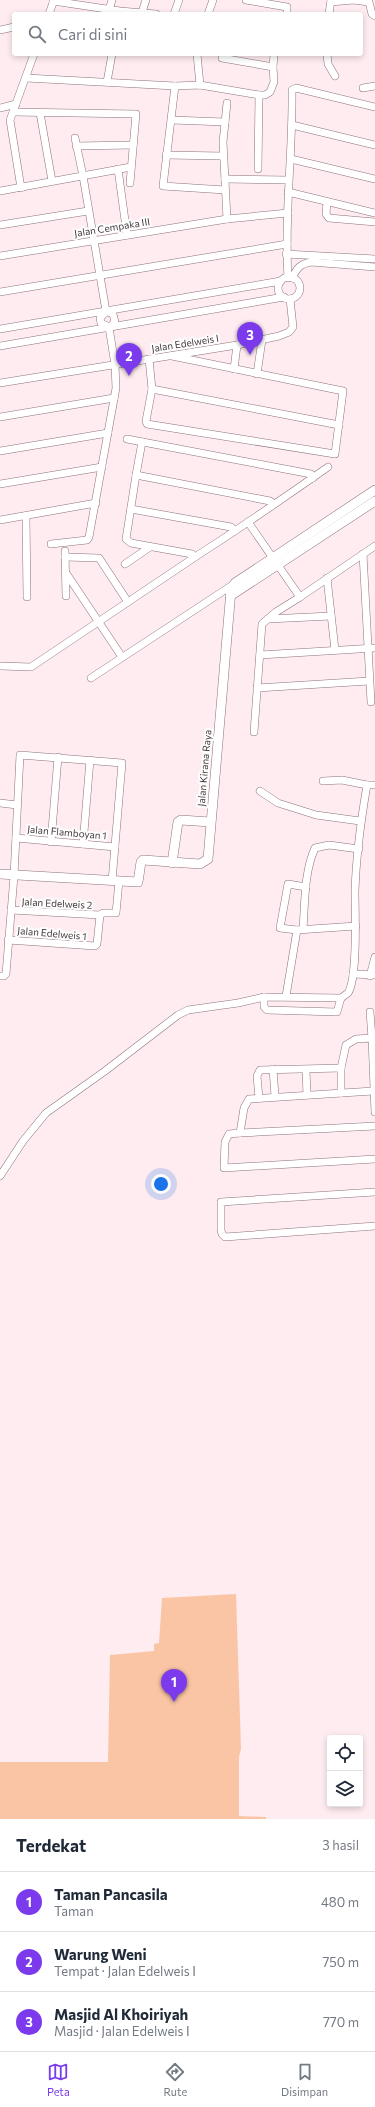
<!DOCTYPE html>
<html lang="id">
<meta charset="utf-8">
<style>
:root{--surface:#fff;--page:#f2f2f3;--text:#1f2937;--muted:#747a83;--line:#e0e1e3;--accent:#7c3aed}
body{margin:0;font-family:Commissioner,sans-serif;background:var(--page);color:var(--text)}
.controls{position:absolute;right:12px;bottom:12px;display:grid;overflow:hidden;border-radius:4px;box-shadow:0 2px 6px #0003}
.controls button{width:36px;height:36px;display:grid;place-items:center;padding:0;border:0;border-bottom:1px solid var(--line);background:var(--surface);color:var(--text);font:20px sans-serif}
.you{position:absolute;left:161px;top:1184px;width:14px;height:14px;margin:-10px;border:3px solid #fff;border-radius:50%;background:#1a73e8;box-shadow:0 0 0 6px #1a73e833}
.badge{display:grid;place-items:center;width:26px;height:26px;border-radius:50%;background:var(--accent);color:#fff;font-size:13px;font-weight:700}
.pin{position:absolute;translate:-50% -33px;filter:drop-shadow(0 1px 2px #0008)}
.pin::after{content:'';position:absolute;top:21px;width:14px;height:12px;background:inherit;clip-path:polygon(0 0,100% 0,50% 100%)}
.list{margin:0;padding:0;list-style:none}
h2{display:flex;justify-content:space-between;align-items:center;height:52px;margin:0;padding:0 16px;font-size:17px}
h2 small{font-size:13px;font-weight:400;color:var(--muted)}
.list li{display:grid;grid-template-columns:26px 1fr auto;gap:12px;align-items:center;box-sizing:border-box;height:60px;padding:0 16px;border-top:1px solid var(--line)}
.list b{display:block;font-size:15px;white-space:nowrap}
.list p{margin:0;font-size:13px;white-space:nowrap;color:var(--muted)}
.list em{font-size:13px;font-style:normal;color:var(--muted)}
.icon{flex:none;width:22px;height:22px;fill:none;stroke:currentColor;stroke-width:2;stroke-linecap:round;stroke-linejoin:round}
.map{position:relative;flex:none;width:375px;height:1819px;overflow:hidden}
.search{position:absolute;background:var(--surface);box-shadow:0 2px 6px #0003;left:12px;right:12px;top:12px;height:44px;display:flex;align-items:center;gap:10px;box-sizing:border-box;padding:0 14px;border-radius:4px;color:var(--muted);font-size:15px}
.sheet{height:232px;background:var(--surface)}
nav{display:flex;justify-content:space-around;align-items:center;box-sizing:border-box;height:56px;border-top:1px solid var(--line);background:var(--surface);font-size:11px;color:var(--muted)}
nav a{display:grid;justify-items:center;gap:2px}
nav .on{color:var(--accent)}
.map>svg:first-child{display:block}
</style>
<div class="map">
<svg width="375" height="1819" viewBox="0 0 375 1819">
<rect width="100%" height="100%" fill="#feecf0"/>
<polygon fill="#fac5a4" points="236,1594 241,1749 239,1757 239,1816 266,1817 266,1819 0,1819 0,1762 108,1762 110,1655 154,1651 154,1644 159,1643 162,1598"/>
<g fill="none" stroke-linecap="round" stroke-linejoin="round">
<defs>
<g id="minor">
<polyline points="246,0 287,7 287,14"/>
<polyline points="53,1 120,11 156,14"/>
<polyline points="331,2 353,0 369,2 372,14 375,16"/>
<polyline points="109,10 112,0"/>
<polyline points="142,12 146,0"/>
<polyline points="49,14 54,0"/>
<polyline points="174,14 179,0"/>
<polyline points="208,14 213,0"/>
<polyline points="329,14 331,0"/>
<polyline points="0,30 14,27"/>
<polyline points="197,54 200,85"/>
<polyline points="327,54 328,64 335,76"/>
<polyline points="273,67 274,54"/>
<polyline points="26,78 175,86 200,85 259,95 265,95 270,92 274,82 273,67 222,58"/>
<polyline points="107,82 112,54"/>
<polyline points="175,86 163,186 225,190"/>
<polyline points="363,88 375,86"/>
<polyline points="227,103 223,142 227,219"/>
<polyline points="0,108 16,104"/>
<polyline points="13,112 136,114 130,183"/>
<polyline points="40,113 52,181"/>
<polyline points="172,120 225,122"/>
<polyline points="292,125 375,145"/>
<polyline points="75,138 83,176 106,311"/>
<polyline points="76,146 133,145"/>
<polyline points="166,155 223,156"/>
<polyline points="291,159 375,179"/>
<polyline points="118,169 127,235"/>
<polyline points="258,169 259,95"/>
<polyline points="225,179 288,180"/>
<polyline points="21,188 10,120 34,54"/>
<polyline points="0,191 131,167"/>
<polyline points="288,192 375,213"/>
<polyline points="327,202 326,214 329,218 375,222"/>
<polyline points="0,225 88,211"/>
<polyline points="286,254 375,259"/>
<polyline points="0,256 227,219 288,213"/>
<circle cx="289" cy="288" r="11"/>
<path d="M288,278C284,215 293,153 292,90L296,88L375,107"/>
<path d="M292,278C297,268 300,264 311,262L375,267"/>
<polyline points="0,292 287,244"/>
<polyline points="106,311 113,314 115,322 110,327"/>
<polyline points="106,312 100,318 101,323 109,327"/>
<polyline points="0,329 281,281"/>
<polyline points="0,346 284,297"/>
<polyline points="149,359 152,389 146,421 147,424 335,454 343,391 172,356"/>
<polyline points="234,369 237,345"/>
<polyline points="257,374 262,340"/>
<polyline points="0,383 237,345 279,336 289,332 293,327 290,299"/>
<polyline points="152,389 339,425"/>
<polyline points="0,417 114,398"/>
<polyline points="127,439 311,474 313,478"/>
<polyline points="0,451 108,433"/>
<polyline points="136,475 142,442"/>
<polyline points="0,484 102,467"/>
<path d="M274,504L270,501L136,475L126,539L131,543L192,554L195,557C240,528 284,498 328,467"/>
<polyline points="131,509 231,527 235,531"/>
<polyline points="26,516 27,597"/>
<polyline points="0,520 96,503"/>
<polyline points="248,522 300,597 276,612 262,624 254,732"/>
<polyline points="51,544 87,540 89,537 116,388 115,365 109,327"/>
<polyline points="65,551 66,596"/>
<polyline points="363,554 371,702"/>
<polyline points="65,557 99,558 128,602"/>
<polyline points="125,564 150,547"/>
<polyline points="66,573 122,657"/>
<polyline points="327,578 335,650"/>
<polyline points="300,597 375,546"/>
<polyline points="268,619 331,616"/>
<polyline points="260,655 375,648"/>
<polyline points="1,666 31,667 195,557"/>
<polyline points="91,678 234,584"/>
<polyline points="257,688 369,681"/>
<polyline points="323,781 342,780 367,785"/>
<polyline points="260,791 278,803 316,815 360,821"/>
<polyline points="0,803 17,805"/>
<polyline points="16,838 115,847"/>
<polyline points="51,842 58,757"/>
<polyline points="83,844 90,760"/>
<polyline points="306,887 288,884 280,928 297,930 356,926"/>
<polyline points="11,910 100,915"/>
<path d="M303,929C305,903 304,872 315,848L329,845L359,849"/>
<polyline points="8,940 95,946 97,944 100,915 103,913 116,913 119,881"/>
<polyline points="353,974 375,975"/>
<polyline points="0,976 4,976 6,974 14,876 20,755 122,763 112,881"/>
<polyline points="370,976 375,957"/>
<polyline points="286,996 297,930"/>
<polyline points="264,997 264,1007 267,1010 337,1012 341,998"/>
<polyline points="370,1012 372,1038"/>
<polyline points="273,1069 275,1096"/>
<polyline points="306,1070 307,1095"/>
<polyline points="373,1091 249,1099 244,1108 240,1133 229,1134 225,1142 224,1168 375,1159"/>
<polyline points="341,1093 341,1068 346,1045 356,1039 372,1038 375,1112"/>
<polyline points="259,1098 257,1076 260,1070 341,1068"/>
<polyline points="240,1133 375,1126"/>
<path d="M0,1176L23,1141L46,1113L105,1071L178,1015L188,1010L238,1003L264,997L341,998L348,993C358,978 355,912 355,892C356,856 361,820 367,785H375"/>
<polyline points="375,1192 221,1202 221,1230 222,1234 225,1237 375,1226"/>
</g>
<g id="tertiary">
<polyline points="230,596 375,501"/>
<polyline points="172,863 178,822 181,820 210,822"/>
<polyline points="0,874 138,882 141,862 143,860 200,864 208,859 231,590 235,583 375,490"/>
</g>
</defs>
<use href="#minor" stroke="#8c7279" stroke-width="8"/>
<use href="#tertiary" stroke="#8c7279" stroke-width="10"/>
<use href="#minor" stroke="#fff" stroke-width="7"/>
<use href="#tertiary" stroke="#fff" stroke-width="9"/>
</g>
<g text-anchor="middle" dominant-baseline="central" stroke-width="4" stroke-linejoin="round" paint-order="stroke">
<g font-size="10" fill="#44393b" stroke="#fefefe">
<text transform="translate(112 227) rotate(-9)">Jalan Cempaka III</text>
<text transform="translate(185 343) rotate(-9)">Jalan Edelweis I</text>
<text transform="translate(204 768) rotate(-85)">Jalan Kirana Raya</text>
<text transform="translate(67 832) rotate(5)">Jalan Flamboyan 1</text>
<text transform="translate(57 903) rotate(3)">Jalan Edelweis 2</text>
<text transform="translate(52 933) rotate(5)">Jalan Edelweis 1</text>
</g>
</g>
</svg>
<div class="controls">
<button><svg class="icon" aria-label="locate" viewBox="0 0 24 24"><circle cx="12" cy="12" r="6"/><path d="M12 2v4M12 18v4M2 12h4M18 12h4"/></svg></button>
<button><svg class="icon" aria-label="layers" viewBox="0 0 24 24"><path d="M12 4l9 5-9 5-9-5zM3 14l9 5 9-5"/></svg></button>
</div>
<div class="you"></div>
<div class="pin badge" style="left:174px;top:1702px">1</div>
<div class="pin badge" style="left:129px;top:376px">2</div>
<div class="pin badge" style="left:250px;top:355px">3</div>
<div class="search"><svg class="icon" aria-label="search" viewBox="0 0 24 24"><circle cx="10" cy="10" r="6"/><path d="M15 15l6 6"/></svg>Cari di sini</div>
</div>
<section class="sheet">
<h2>Terdekat<small>3 hasil</small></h2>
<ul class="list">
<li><span class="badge">1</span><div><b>Taman Pancasila</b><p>Taman</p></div><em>480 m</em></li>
<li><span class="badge">2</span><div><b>Warung Weni</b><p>Tempat · Jalan Edelweis I</p></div><em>750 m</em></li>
<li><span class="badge">3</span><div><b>Masjid Al Khoiriyah</b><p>Masjid · Jalan Edelweis I</p></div><em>770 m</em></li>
</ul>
</section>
<nav>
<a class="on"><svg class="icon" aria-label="map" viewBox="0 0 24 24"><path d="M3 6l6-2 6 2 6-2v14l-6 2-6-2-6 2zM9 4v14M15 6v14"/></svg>Peta</a>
<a><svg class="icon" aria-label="directions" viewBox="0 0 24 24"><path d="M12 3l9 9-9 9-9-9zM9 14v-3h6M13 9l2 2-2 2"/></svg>Rute</a>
<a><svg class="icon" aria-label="saved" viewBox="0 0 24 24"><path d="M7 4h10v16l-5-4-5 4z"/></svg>Disimpan</a>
</nav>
